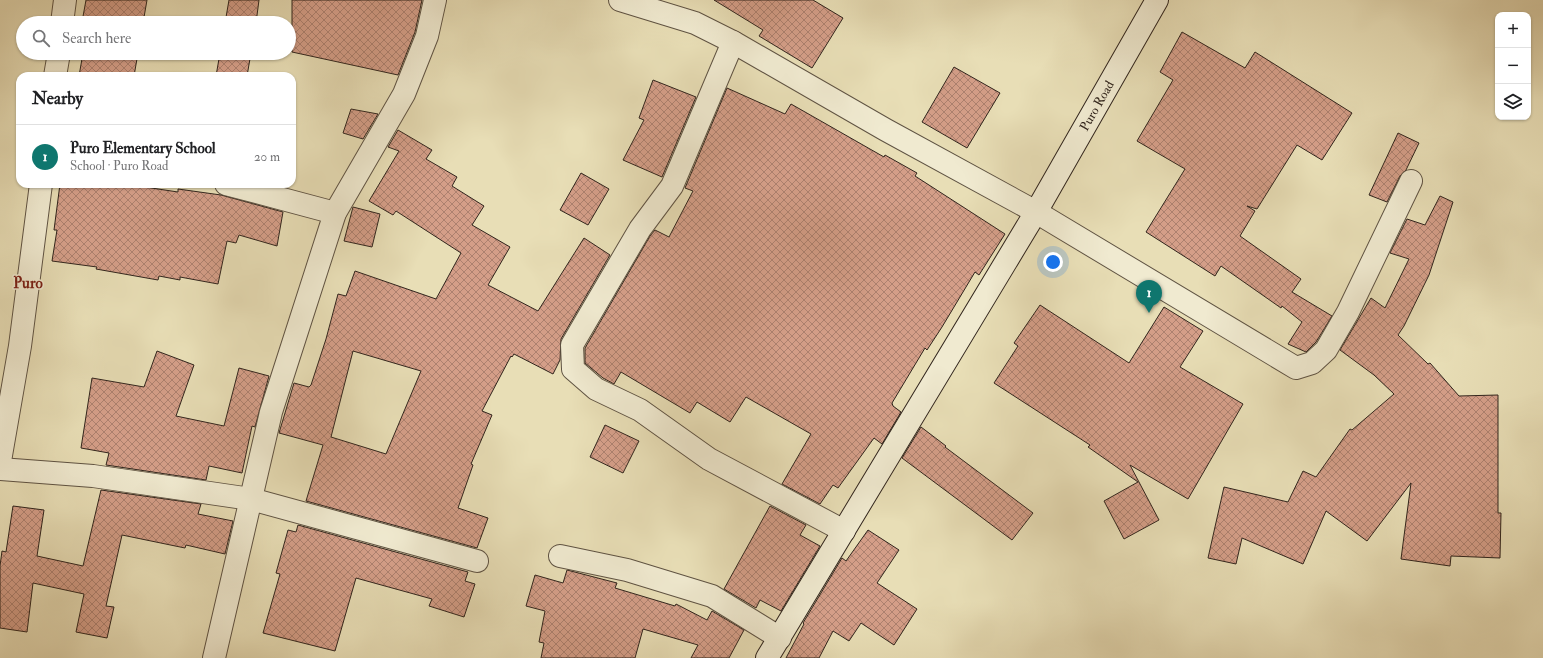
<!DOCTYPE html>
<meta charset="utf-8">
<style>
:root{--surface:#fff;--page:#f2f2f2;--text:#202124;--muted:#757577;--line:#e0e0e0;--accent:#0f766e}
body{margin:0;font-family:"IM FELL Double Pica",serif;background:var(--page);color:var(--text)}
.controls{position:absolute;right:12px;top:12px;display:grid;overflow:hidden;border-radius:8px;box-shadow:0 1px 3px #0004}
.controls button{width:36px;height:36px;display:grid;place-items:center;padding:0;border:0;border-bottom:1px solid var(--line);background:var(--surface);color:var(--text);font:20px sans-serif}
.you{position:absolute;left:1053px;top:262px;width:14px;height:14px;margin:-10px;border:3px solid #fff;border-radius:50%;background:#1a73e8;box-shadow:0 0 0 6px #1a73e833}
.badge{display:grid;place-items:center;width:26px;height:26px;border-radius:50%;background:var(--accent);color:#fff;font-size:13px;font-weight:700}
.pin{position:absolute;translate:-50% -33px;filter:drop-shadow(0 1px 2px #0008)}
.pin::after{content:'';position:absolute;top:21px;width:14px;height:12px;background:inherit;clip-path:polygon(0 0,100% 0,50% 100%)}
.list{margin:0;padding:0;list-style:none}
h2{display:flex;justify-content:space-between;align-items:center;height:52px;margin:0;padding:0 16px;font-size:17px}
h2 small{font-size:13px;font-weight:400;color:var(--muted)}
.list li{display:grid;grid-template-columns:26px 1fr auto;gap:12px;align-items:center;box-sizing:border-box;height:64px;padding:0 16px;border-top:1px solid var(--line)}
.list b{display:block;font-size:15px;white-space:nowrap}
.list p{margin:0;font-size:13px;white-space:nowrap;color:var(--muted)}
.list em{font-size:13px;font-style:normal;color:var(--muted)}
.icon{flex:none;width:22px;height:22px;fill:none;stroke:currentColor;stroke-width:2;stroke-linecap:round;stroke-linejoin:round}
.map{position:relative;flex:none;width:1543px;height:658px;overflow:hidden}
.search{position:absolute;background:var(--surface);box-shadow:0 1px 3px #0004;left:16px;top:16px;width:280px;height:44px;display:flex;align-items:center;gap:10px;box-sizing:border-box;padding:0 14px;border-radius:22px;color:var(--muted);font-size:15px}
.panel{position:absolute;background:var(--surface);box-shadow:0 1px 3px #0004;left:16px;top:72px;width:280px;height:116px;border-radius:12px}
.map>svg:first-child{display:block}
</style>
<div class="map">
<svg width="1543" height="658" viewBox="0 0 1543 658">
<defs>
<pattern id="building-cross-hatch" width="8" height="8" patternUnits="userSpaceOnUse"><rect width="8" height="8" fill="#d49e88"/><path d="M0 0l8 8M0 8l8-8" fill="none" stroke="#ad816f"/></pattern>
</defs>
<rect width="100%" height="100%" fill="#e8deb6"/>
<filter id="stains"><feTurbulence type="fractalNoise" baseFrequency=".005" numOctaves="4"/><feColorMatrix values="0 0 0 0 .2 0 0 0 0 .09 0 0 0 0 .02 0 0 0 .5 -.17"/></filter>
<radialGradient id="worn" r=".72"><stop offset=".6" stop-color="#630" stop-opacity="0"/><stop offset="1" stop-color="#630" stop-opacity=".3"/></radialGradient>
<g fill="url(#building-cross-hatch)" stroke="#31251d" fill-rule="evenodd">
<polygon points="86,0 147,0 143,23 82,22"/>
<polygon points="229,0 259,0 256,23 225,23"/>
<polygon points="292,0 422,0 415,32 398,75 292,52"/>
<polygon points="714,0 813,0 843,18 812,68 759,36 763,30"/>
<polygon points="1182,32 1245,68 1255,52 1352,113 1322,160 1297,145 1257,209 1247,206 1255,211 1240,236 1301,279 1292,292 1332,316 1316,342 1306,352 1288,344 1302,322 1282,306 1281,308 1221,266 1215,276 1146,232 1185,169 1137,141 1173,80 1160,72"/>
<polygon points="83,53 138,53 134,76 79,76"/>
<polygon points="220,53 251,53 247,76 216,76"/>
<polygon points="954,67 1000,93 967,148 922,122"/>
<polygon points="653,80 696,97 662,177 623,160 644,120 639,118"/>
<polygon points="727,88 785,114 791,104 884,157 885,155 917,173 915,176 1005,234 979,275 975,272 942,327 927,350 925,348 892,403 893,406 901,412 882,444 874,438 838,488 833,485 820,504 782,484 811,434 746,397 730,422 697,402 690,413 621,372 614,384 603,378 585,363 585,348 650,236 655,230 669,237 693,191 685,188"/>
<polygon points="351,109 378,114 363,139 343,133"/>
<path d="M398,130L432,150L426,159L457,177L452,186L484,206L472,225L510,247L488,285L538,311L584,238L610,255L561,339L560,360L553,374L514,354L512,357L511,356L482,411L492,415L471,464L473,465L458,508L488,518L477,548L306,501L323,445L279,433L294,383L309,387L311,385L326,339L338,294L346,296L355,271L436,299L461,253L396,211L393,215L369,201L399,151L388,147ZM353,351L421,371L386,454L331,437Z"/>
<polygon points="1398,133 1419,143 1406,170 1400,176 1387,202 1369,195"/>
<polygon points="581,173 609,189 588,225 560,210"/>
<polygon points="60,184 125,184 178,192 178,189 221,195 283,212 277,246 239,235 236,243 227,241 218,284 180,277 180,280 159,276 158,280 96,269 97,267 52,261 57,230 54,230"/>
<polygon points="1440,196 1453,202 1429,275 1404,326 1398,335 1428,364 1430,363 1459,396 1498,395 1498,513 1501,513 1500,558 1451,556 1450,566 1401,559 1411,483 1367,541 1326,511 1303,564 1242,538 1236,564 1208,558 1224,487 1288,502 1303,471 1316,477 1350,429 1352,430 1394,394 1374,375 1340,350 1371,298 1385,308 1409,259 1390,253 1407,219 1425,225"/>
<polygon points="353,207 380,214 372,247 344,241"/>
<polygon points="1040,305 1129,363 1164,307 1203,331 1180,367 1243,404 1188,499 1130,465 1159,520 1124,539 1104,501 1138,482 1088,447 1090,445 994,383 1018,346 1014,343"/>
<polygon points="157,351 194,365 176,416 224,426 239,368 269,376 255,427 252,426 242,473 209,466 206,480 106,465 109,453 81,448 92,378 144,387"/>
<polygon points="605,425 639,441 623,473 590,457"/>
<polygon points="921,427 946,446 945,447 1033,513 1012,540 902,458"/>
<polygon points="101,490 201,504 198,514 233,521 225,554 186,545 185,548 122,535 106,606 114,607 107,638 76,632 84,594 33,583 27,632 0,628 0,566 2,551 6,552 13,506 44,510 37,556 83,566"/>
<polygon points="770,506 806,525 800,535 820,546 781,611 760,600 756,608 724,589"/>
<polygon points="298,525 468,572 465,581 475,584 464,617 429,606 432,599 356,578 335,651 263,633 280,574 276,573 288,530 296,532"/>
<polygon points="868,530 899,550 877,583 917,609 894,645 861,623 849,641 833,631 819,658 786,658 804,624 803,623 842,558 846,561"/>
<polygon points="567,570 617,583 615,588 675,606 676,604 707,620 712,611 744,630 729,658 691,658 698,645 643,629 635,658 541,658 544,643 539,642 545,611 526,606 535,575 563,583"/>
</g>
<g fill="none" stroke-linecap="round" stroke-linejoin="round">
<defs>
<g id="street">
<polyline points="620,0 695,23 733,42 886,130 1036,212 1296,368 1312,363 1326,350 1348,312 1411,181"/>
<polyline points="62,23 65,0"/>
<polyline points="733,42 672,186 640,229 572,345 573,369 596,389 640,410 709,459 844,531"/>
<polyline points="55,76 59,53"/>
<polyline points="226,184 335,213"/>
<polyline points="0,461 20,346 41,184"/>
<polyline points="0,469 93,476 251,499 477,561"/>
<polyline points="560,556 627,570 712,596 780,638"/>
<polyline points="214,658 271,412 335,213 404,94 427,36 435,0"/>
</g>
<polyline id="secondary" points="767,658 1036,212 1157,0"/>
</defs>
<use href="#street" stroke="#5f5343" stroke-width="24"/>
<use href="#secondary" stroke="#31251d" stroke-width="24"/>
<use href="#street" stroke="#f0ead0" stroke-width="22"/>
<use href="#secondary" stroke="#f0ead0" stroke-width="22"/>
</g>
<g text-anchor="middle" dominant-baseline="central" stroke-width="3" stroke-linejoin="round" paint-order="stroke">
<g font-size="13" fill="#31251d" stroke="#f0ead0">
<text transform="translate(1097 106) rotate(-60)">Puro Road</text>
</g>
<g font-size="15" font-weight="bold" fill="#7a1f14" stroke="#f0ead0">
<text x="28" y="283">Puro</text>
</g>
</g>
<rect width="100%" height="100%" filter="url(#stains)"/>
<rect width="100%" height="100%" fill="url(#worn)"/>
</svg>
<div class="controls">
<button>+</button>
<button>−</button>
<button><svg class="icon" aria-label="layers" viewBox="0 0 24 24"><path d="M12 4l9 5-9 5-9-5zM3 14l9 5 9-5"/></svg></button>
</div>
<div class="you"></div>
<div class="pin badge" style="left:1149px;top:313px">1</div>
<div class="search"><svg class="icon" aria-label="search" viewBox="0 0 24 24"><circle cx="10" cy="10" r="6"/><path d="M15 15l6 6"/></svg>Search here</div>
<section class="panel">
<h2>Nearby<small></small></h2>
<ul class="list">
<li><span class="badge">1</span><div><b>Puro Elementary School</b><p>School · Puro Road</p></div><em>20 m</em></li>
</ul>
</section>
</div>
